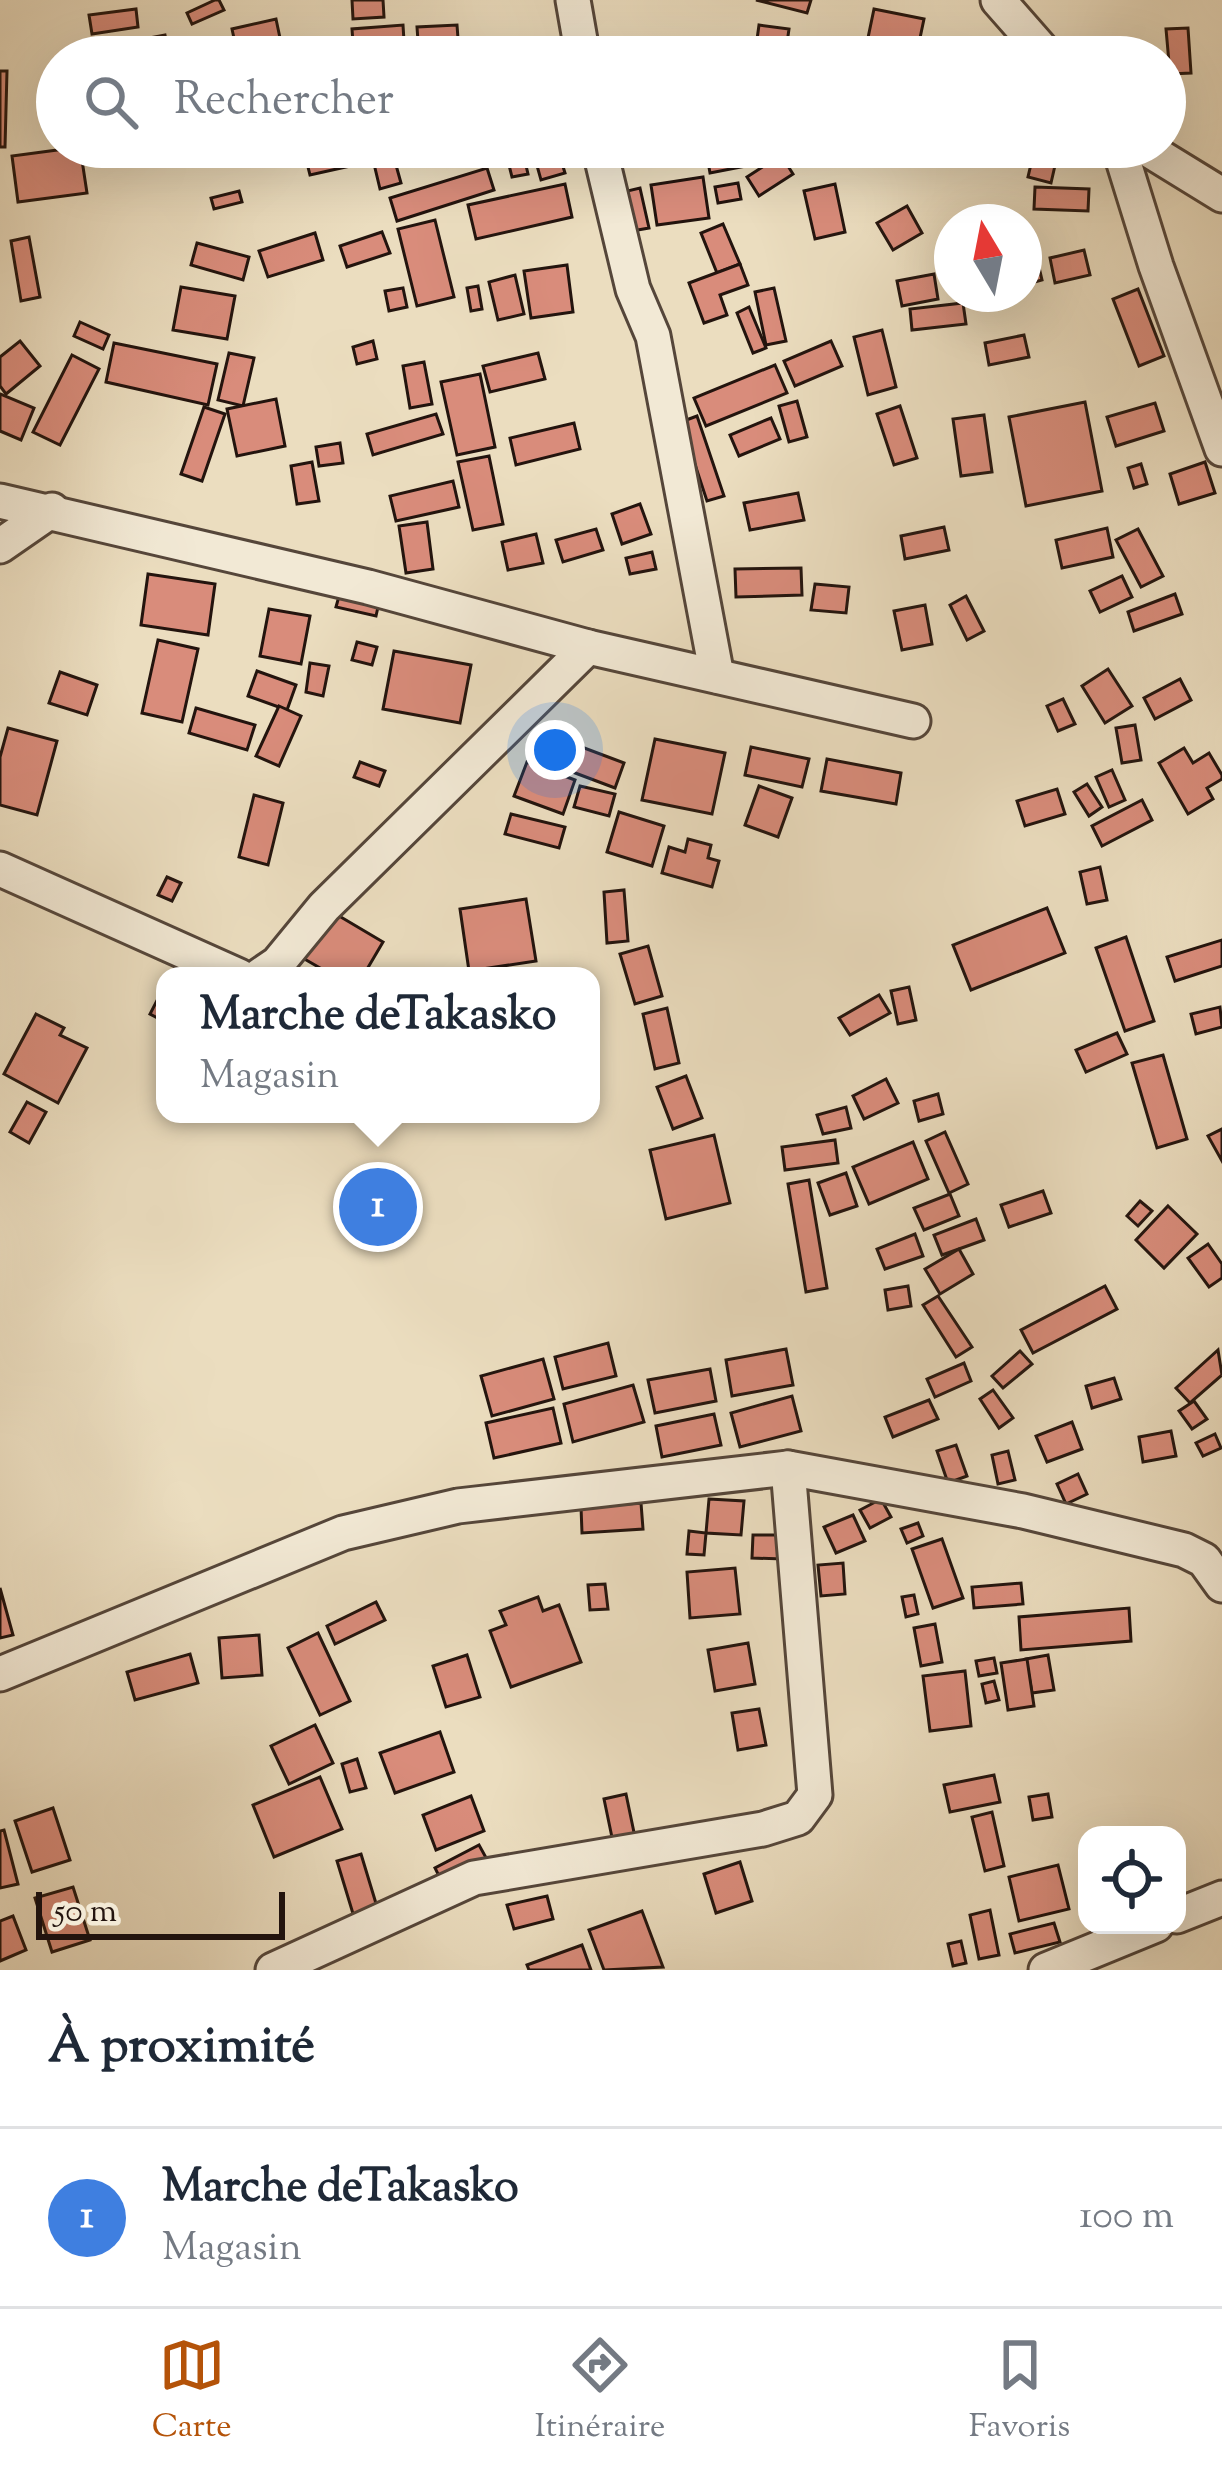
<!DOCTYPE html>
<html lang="fr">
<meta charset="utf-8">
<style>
:root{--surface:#fff;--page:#f2f2f3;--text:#1f2937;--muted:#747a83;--line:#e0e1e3;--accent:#b45309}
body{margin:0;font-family:"Sorts Mill Goudy",serif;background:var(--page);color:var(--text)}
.controls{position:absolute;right:36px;bottom:36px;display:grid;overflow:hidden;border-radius:24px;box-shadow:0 12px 48px #0002}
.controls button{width:108px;height:108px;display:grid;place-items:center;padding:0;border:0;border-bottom:3px solid var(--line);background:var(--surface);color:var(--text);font:60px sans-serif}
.compass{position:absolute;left:934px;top:204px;width:108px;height:108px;border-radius:50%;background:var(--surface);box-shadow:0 12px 48px #0002;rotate:350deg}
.scale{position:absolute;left:36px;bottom:30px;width:249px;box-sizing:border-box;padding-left:12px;border:6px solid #23140e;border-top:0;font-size:33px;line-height:42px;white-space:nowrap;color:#23140e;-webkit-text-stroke:9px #f2e9d5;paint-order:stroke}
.you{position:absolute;left:555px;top:750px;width:42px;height:42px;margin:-30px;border:9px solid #fff;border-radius:50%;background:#1a73e8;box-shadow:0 0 0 18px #1a73e833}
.badge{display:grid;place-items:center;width:78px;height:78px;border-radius:50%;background:var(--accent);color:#fff;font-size:39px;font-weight:700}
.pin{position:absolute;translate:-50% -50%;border:6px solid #fff;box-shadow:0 3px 12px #0006}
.popup{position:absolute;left:156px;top:967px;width:444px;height:156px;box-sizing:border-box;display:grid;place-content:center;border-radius:24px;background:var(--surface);filter:drop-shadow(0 3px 9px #0005);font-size:39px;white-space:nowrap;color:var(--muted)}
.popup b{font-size:45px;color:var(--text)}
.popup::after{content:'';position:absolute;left:50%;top:100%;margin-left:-24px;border:24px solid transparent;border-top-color:var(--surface)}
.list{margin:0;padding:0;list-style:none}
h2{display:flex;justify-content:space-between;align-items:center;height:156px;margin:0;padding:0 48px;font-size:51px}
h2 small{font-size:39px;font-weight:400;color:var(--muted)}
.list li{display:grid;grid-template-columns:78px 1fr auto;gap:36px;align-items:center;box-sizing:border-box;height:180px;padding:0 48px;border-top:3px solid var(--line)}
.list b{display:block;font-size:45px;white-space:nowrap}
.list p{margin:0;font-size:39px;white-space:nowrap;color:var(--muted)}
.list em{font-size:39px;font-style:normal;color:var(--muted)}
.icon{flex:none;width:66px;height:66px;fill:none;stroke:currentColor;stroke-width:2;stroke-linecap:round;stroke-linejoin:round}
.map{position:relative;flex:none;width:1222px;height:1970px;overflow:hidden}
.search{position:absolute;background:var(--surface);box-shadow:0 12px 48px #0002;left:36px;right:36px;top:36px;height:132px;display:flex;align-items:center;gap:30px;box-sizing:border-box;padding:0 42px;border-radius:66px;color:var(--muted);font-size:45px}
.sheet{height:336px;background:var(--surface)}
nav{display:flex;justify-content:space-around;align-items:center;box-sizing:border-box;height:168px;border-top:3px solid var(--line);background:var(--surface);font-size:33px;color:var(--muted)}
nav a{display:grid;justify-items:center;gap:6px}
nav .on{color:var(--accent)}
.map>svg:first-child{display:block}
</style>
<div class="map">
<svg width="1222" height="1970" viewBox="0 0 1222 1970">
<rect width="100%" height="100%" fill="#ebddbf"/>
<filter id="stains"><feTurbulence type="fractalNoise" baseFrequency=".00167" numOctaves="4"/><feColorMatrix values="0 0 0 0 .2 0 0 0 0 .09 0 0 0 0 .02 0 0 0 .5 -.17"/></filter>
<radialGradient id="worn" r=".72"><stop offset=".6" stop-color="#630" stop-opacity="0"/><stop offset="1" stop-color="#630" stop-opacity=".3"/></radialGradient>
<g fill="#d98c7b" stroke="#23140e" stroke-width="3">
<polygon points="215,0 219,0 224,10 192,24 187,13"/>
<polygon points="352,0 383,0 384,17 353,19"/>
<polygon points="756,0 811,0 807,13"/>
<polygon points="136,9 138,27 92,34 89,15"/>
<polygon points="874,9 924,19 916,57 864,57"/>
<polygon points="276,19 284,57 238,57 232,29"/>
<polygon points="403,25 405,57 354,57 352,29"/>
<polygon points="457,25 459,52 419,55 417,27"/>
<polygon points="759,25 789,29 785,57 755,54"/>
<polygon points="1188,28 1191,73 1170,74 1166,29"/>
<polygon points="165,35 169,54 82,57 81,51"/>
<polygon points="567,44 569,57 541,57 539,50"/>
<polygon points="967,50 968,57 917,57 916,54"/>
<polygon points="0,71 7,71 5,147 0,147"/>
<polygon points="80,147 87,193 18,202 12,156"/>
<polygon points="224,147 257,147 258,152 226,158"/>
<polygon points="303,147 355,147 359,164 310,175"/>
<polygon points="370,147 391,147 401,183 380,189"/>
<polygon points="722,147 748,147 751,165 710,173 706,150"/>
<polygon points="1035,147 1059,148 1051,183 1028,177"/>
<polygon points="558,150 565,173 541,180 534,155"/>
<polygon points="781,155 793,174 759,196 747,177"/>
<polygon points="524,157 528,174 512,177 508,161"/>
<polygon points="487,168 494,190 397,221 390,198"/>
<polygon points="703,177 709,218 657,225 651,185"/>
<polygon points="738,183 741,199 718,203 715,187"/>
<polygon points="565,184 572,217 476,239 468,205"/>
<polygon points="835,184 845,232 815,239 804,191"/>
<polygon points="1035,187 1089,189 1088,211 1034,209"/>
<polygon points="640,188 649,228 632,231 623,192"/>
<polygon points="239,191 242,202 214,209 211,198"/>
<polygon points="907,206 922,233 893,250 877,223"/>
<polygon points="435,220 454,297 417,306 398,229"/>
<polygon points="723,224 740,264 717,273 701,233"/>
<polygon points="1030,229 1042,280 1024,285 1024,230"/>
<polygon points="382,232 390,253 347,267 340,246"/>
<polygon points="315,233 323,260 268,277 259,251"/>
<polygon points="29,237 40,297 21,301 11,241"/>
<polygon points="197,243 249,257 243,280 191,265"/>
<polygon points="1084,250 1090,275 1055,283 1050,258"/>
<polygon points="740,264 748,285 720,295 727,315 704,323 689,283"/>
<polygon points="567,265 573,312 531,318 524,271"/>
<polygon points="934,274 938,299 902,306 897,281"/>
<polygon points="515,275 524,314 498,320 489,282"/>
<polygon points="478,286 482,309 471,311 467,288"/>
<polygon points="181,287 235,296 227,339 173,330"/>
<polygon points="403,288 407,307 389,311 385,291"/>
<polygon points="774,288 786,341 766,345 755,292"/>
<polygon points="1138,289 1164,356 1139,366 1113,299"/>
<polygon points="963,303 966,324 912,330 910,309"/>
<polygon points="749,307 766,348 753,353 737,313"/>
<polygon points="80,322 109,335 103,349 74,336"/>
<polygon points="882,330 896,387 868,395 854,337"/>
<polygon points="1024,335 1029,357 989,365 985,343"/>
<polygon points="20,341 40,366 6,394 0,386 0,357"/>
<polygon points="373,341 377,359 357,364 353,347"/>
<polygon points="831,341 842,366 795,386 784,361"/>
<polygon points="114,343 217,364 208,405 106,382"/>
<polygon points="229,353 254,358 243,406 218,400"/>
<polygon points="538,353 545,379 490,392 483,366"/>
<polygon points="72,355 99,369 60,445 33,432"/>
<polygon points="424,362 432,404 410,408 403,366"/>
<polygon points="775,365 787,393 706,426 694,398"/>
<polygon points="480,374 495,447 457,455 441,382"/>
<polygon points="0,394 34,408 21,440 0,431"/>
<polygon points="276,399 285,446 237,456 227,409"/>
<polygon points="797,401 807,437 789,442 779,406"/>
<polygon points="1085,402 1102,491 1026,506 1009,417"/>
<polygon points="1155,403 1164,431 1116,446 1107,417"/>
<polygon points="900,406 917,458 894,465 877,414"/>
<polygon points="204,407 225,414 202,481 181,474"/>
<polygon points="436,414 443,434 373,455 367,434"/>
<polygon points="984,415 992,472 961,476 953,419"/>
<polygon points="697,416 724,496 707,501 681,422"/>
<polygon points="771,418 780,439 739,456 730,435"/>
<polygon points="574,423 580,449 516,465 510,438"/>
<polygon points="340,443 343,463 319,466 316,447"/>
<polygon points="489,456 503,524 473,530 458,462"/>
<polygon points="312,462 319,501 297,504 291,466"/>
<polygon points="1205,462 1215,493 1179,504 1170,474"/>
<polygon points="1141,464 1147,484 1134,488 1128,468"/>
<polygon points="453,481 459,507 396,521 390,496"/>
<polygon points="798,493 804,520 750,530 744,503"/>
<polygon points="640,504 651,534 622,544 612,514"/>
<polygon points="427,522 433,569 406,573 399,526"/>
<polygon points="944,527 949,550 905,559 901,536"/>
<polygon points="1107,528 1113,557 1062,568 1056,540"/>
<polygon points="596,529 603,550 563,562 556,540"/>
<polygon points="1138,529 1163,576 1141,587 1116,540"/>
<polygon points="536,534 543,563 508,570 502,542"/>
<polygon points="652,552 656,569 630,574 626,558"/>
<polygon points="801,568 802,595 736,597 735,569"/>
<polygon points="148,574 215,584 208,635 141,625"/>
<polygon points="1122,576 1132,597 1100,612 1090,591"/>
<polygon points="815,584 849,587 846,613 811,610"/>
<polygon points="341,589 380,598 376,616 336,607"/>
<polygon points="1175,594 1182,614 1134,631 1128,612"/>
<polygon points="966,596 984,631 967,640 950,605"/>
<polygon points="925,605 932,644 902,650 894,611"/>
<polygon points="269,609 310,616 301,664 260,656"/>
<polygon points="158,640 198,649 182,722 142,713"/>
<polygon points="357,642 377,647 372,665 352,660"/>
<polygon points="394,651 471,665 460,723 383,709"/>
<polygon points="310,663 329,666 323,696 306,692"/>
<polygon points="1108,669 1132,706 1105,723 1082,686"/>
<polygon points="257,671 296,685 287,710 248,696"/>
<polygon points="60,672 97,685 87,715 49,703"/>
<polygon points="1180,679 1191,700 1155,719 1144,698"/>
<polygon points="1063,699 1075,724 1058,731 1047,706"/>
<polygon points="279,706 301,716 279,766 256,756"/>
<polygon points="196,708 255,725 247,750 189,733"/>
<polygon points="1135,725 1141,760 1122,763 1116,728"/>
<polygon points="8,728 57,741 37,815 0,805 0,757"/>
<polygon points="655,739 725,753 712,814 642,800"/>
<polygon points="563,740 624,763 615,788 554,765"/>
<polygon points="751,747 809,759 802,787 745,775"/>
<polygon points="1184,748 1193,763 1209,753 1222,775 1222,779 1207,788 1213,799 1188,814 1159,763"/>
<polygon points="827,759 901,773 896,804 821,791"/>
<polygon points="360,762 385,771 379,786 354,777"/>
<polygon points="527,762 575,780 563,814 514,796"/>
<polygon points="1112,770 1125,800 1109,807 1096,777"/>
<polygon points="1087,784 1102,807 1089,816 1074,792"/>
<polygon points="580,786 615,794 609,816 574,807"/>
<polygon points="759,786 792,798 778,837 745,825"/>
<polygon points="1057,789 1065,814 1025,826 1017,801"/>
<polygon points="254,795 283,803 268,865 239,857"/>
<polygon points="1142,800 1152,820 1102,846 1092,826"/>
<polygon points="619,812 664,826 652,866 607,852"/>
<polygon points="511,814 565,827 559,848 505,834"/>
<polygon points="688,839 711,845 708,858 719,861 712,887 662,873 669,847 685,852"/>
<polygon points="1100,867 1107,900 1087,904 1080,872"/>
<polygon points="167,877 181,883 172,901 158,895"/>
<polygon points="624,890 628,941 607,943 604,892"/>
<polygon points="526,899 536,961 469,971 460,909"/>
<polygon points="1047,908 1065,953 971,990 953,945"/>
<polygon points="329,910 383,942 363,976 334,976 301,957"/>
<polygon points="1126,937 1154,1021 1125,1031 1096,948"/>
<polygon points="1222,940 1222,966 1175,981 1167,957"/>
<polygon points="648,946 662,996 635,1004 620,954"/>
<polygon points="165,985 165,1022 150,1014"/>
<polygon points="909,987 916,1020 898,1024 891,991"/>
<polygon points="879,995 890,1013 850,1035 839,1018"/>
<polygon points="1220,1007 1222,1027 1196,1034 1191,1014"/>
<polygon points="667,1008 679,1063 655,1069 643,1014"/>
<polygon points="36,1014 64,1028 60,1035 87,1048 58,1103 4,1074"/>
<polygon points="1117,1033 1127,1054 1086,1072 1076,1050"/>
<polygon points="1163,1055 1187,1139 1157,1148 1132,1063"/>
<polygon points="686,1076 702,1118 673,1129 657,1087"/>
<polygon points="886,1079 898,1103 864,1119 853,1096"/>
<polygon points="938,1094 943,1114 919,1121 914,1101"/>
<polygon points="27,1102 46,1112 29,1143 10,1132"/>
<polygon points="846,1107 851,1128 823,1134 817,1115"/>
<polygon points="1222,1129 1222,1161 1208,1136"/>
<polygon points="945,1132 968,1184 949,1193 926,1141"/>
<polygon points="714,1135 730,1203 666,1219 650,1150"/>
<polygon points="835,1140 838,1163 785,1170 782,1147"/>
<polygon points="913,1142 928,1179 869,1204 853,1167"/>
<polygon points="846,1173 857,1206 830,1215 818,1183"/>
<polygon points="809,1180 827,1288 806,1292 788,1184"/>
<polygon points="1043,1191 1051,1213 1009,1227 1001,1205"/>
<polygon points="950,1194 959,1216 924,1230 914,1208"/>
<polygon points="1140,1201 1152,1211 1138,1226 1127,1216"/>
<polygon points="1168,1206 1197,1234 1164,1268 1136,1240"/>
<polygon points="976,1219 984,1240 942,1255 934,1235"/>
<polygon points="915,1234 923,1256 885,1269 877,1249"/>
<polygon points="1208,1244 1222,1264 1222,1278 1209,1287 1188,1258"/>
<polygon points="959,1249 973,1274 940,1294 925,1269"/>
<polygon points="908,1286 911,1306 888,1310 885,1290"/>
<polygon points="1105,1286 1117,1309 1033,1353 1021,1330"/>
<polygon points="938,1296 972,1347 956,1357 923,1305"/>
<polygon points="608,1343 616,1376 563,1389 555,1357"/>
<polygon points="786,1349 793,1385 732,1396 726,1360"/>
<polygon points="1218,1350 1222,1375 1190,1403 1176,1388"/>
<polygon points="1020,1351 1032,1364 1003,1388 992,1376"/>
<polygon points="543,1359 554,1399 492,1416 481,1376"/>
<polygon points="964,1363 971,1381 935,1397 927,1379"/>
<polygon points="710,1369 716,1401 655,1413 648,1380"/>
<polygon points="1114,1378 1121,1399 1092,1408 1086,1386"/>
<polygon points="633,1385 644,1422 573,1442 564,1404"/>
<polygon points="993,1390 1013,1418 999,1428 980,1399"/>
<polygon points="792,1396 801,1431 740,1447 731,1413"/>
<polygon points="929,1400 938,1419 893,1437 885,1417"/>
<polygon points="1194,1401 1207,1419 1192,1429 1179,1411"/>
<polygon points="553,1408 561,1443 494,1458 486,1423"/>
<polygon points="714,1414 721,1445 662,1457 656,1426"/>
<polygon points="1072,1422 1082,1449 1047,1462 1036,1436"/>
<polygon points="1171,1431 1176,1456 1143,1462 1139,1437"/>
<polygon points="1215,1434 1221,1448 1203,1456 1196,1443"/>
<polygon points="956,1445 967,1476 948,1483 937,1451"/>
<polygon points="1008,1451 1015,1480 998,1484 992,1455"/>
<polygon points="1078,1474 1087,1494 1066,1504 1057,1484"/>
<polygon points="709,1499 744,1501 741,1535 706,1533"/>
<polygon points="881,1499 891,1517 870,1528 860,1510"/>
<polygon points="641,1503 643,1529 582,1533 581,1507"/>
<polygon points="853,1515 865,1541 836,1553 824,1527"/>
<polygon points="918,1523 923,1536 907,1543 901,1529"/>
<polygon points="689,1531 706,1533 704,1555 687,1554"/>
<polygon points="753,1535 784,1535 783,1559 752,1558"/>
<polygon points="942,1539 963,1598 933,1608 912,1549"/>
<polygon points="843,1563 845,1594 821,1596 818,1565"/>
<polygon points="735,1568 740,1614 690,1618 687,1572"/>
<polygon points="1021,1583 1023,1604 974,1608 972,1587"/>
<polygon points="605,1584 608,1609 590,1610 588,1585"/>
<polygon points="0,1588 13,1635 0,1638"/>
<polygon points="914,1595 918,1614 906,1617 902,1597"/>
<polygon points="538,1597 543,1611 559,1605 581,1662 511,1687 490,1631 506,1625 500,1611"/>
<polygon points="376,1602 385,1620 335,1644 327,1626"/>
<polygon points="1129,1608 1131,1641 1021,1650 1019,1617"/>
<polygon points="935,1624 942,1662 921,1666 914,1628"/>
<polygon points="318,1633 350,1701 320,1715 288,1648"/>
<polygon points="259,1635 262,1675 222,1678 219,1638"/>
<polygon points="748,1643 755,1684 715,1691 708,1650"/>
<polygon points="190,1654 198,1683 135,1700 127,1672"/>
<polygon points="467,1655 480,1697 446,1707 433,1666"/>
<polygon points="1048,1655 1054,1690 1032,1693 1026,1659"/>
<polygon points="994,1658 997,1673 979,1676 976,1661"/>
<polygon points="1027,1659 1034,1706 1008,1710 1001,1663"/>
<polygon points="965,1671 971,1726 930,1731 923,1676"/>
<polygon points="994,1681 999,1700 986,1703 982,1684"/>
<polygon points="759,1709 766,1745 738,1750 732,1713"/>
<polygon points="315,1725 333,1763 289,1784 271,1746"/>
<polygon points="440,1732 454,1772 395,1793 380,1753"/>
<polygon points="357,1759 366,1788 350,1792 342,1764"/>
<polygon points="994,1775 1000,1802 950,1812 944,1785"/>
<polygon points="320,1777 342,1829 274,1857 253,1805"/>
<polygon points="626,1794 636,1842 614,1847 604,1799"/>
<polygon points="1048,1794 1052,1817 1033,1820 1029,1797"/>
<polygon points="471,1796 484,1831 436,1850 423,1815"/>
<polygon points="53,1808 70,1860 32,1872 15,1821"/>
<polygon points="992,1812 1004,1866 985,1871 972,1817"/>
<polygon points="4,1830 18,1884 0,1888 0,1831"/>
<polygon points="479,1845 489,1863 444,1886 435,1868"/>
<polygon points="361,1854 378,1910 354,1917 337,1861"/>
<polygon points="740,1862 752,1901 716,1913 704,1874"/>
<polygon points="1058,1865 1069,1909 1019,1921 1009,1877"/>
<polygon points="73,1887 90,1940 52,1952 35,1898"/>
<polygon points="547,1896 553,1919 514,1929 507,1905"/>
<polygon points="990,1910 999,1955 979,1959 970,1915"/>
<polygon points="642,1911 663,1967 604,1970 589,1930"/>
<polygon points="13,1916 26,1950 0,1961 0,1921"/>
<polygon points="1054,1923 1060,1942 1015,1953 1010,1934"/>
<polygon points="961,1941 966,1963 953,1966 948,1944"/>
<polygon points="582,1945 591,1970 529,1970 527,1965"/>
</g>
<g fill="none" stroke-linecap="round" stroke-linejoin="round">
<defs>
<g id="street">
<polyline points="573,0 583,57"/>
<polyline points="998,0 1048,57"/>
<polyline points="599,147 633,289 653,336 717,676"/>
<polyline points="1119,147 1156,266 1222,449"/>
<polyline points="1144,147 1222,195"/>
<polyline points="0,501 368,587 588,647 913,721"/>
<polyline points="0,546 52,510"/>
<polyline points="0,869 239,976"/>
<polyline points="259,976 278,963 324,907 588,647"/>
<polyline points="0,1674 343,1533 458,1506 788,1468 1023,1511 1184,1550 1204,1560 1222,1585"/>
<polyline points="1177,1916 1222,1898"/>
<polyline points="273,1970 474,1878 763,1829 798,1818 815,1795 788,1468"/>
<polyline points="1046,1970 1156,1925"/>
</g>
</defs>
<use href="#street" stroke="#55463a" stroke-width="39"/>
<use href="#street" stroke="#f2e9d5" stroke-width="33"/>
</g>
<rect width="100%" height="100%" filter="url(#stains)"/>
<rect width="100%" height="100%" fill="url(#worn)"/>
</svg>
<div class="controls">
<button><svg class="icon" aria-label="locate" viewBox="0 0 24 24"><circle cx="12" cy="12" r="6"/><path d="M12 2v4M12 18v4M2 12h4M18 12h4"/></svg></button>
</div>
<svg class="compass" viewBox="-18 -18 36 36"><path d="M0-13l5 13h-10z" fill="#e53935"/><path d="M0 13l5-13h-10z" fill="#747a83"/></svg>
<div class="scale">50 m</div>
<div class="you"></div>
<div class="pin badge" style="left:378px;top:1207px;background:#3f7fe0">1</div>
<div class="popup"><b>Marche deTakasko</b>Magasin</div>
<div class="search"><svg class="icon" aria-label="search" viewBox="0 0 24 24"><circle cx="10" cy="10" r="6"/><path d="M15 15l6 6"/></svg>Rechercher</div>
</div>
<section class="sheet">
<h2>À proximité<small></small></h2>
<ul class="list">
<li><span class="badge" style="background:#3f7fe0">1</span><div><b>Marche deTakasko</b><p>Magasin</p></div><em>100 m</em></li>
</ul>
</section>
<nav>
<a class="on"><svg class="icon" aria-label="map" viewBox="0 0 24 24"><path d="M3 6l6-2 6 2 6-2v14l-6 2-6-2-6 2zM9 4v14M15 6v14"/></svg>Carte</a>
<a><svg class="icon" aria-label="directions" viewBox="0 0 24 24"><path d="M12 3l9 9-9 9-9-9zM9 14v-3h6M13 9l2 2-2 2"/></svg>Itinéraire</a>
<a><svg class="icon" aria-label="saved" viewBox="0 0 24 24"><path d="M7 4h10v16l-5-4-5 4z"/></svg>Favoris</a>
</nav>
